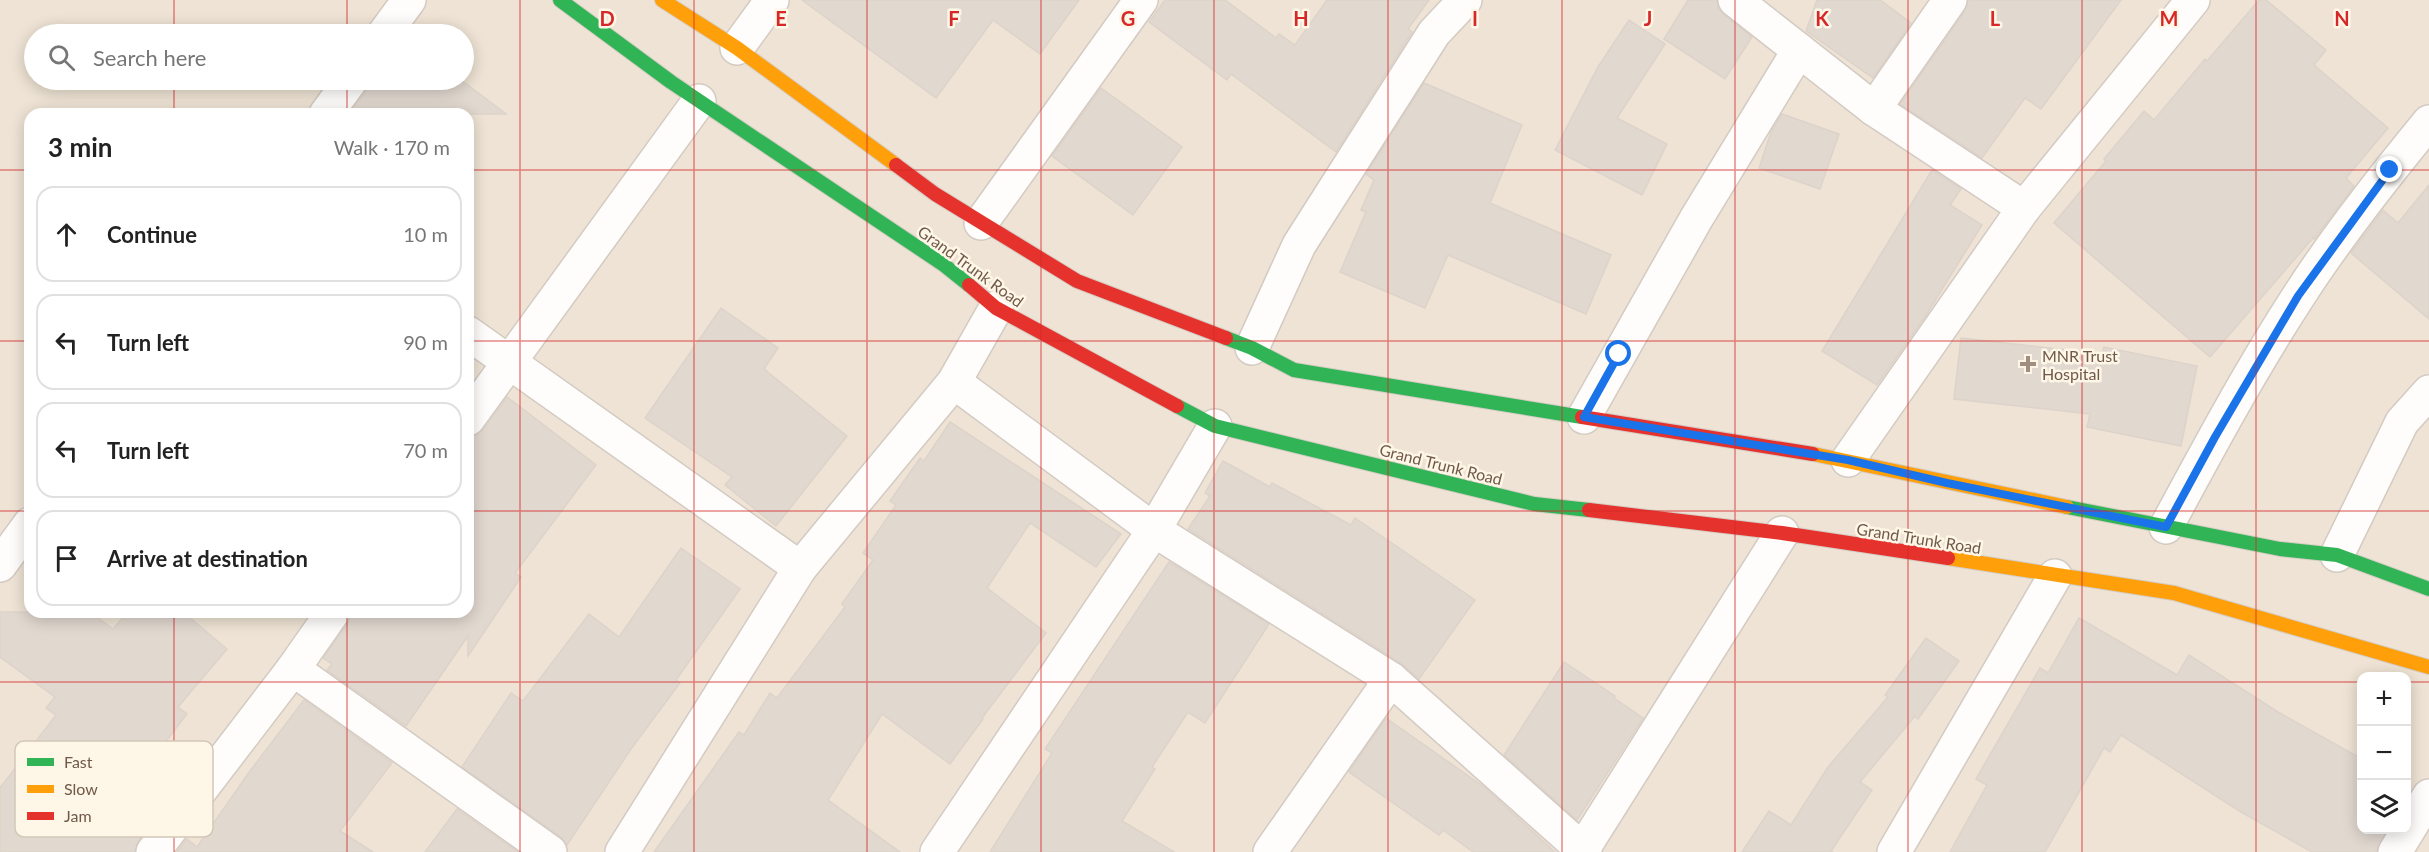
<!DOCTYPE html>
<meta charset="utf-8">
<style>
:root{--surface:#fff;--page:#f2f2f2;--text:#222;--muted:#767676;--line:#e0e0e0}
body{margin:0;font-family:Lato,sans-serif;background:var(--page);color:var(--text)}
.controls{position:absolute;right:18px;bottom:18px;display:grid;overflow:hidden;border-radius:12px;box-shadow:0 3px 15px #0003}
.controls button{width:54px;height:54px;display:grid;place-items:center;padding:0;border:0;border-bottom:2px solid var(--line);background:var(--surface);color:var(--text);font:30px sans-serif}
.stop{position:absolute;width:18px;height:18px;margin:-14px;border:4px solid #1a73e8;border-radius:50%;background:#fff}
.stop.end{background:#1a73e8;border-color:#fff;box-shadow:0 2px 6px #0008}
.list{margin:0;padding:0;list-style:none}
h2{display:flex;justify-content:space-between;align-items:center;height:78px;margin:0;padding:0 24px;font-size:26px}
h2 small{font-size:20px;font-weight:400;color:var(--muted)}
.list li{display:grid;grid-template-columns:39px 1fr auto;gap:18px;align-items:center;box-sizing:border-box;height:96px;margin:0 12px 12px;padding:0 12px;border:2px solid var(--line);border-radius:18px}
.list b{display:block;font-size:22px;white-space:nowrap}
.list em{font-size:20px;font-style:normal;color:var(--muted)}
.icon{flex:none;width:33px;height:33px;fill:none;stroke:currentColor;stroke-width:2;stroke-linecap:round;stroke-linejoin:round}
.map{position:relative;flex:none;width:2429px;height:852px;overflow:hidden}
.search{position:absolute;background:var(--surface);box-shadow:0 3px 15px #0003;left:24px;top:24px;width:450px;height:66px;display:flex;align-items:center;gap:15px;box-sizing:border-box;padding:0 21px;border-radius:33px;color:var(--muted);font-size:22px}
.panel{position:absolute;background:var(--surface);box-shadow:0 3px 15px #0003;left:24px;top:108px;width:450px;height:510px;border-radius:18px}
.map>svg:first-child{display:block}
</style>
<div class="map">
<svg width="2429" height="852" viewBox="0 0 2429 852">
<rect width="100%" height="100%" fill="#f5f0e7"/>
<path fill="#eee3d4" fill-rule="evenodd" d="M0,0H2429V852H0ZM34,34H464V80H34ZM30,114H468V612H30ZM2362,676H2406V830H2362Z"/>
<g fill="#e1d8cf" stroke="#ddd3ca" stroke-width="1.5">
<polygon points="802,0 1079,0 1040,54 993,20 936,98"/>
<polygon points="1165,0 1225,0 1276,38 1279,34 1295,45 1327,0 1429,0 1408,29 1412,32 1336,152 1231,74 1227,80 1149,22"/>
<polygon points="1688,0 1717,0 1718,8 1723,14 1752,37 1725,79 1664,39"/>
<polygon points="1817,0 1880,0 1911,23 1873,78 1806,31"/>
<polygon points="1968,0 2121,0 2041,109 2025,98 1982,158 1900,104 1965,11"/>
<polygon points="2259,0 2266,0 2326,50 2314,65 2388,128 2346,178 2354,186 2314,239 2313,238 2210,357 2054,223 2106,161 2104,159 2144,111 2154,120 2205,59 2207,61"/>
<polygon points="1629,20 1665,44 1617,118 1667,144 1642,195 1555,150 1598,67"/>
<polygon points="369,80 461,80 506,114 349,114 366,91"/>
<polygon points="1424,83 1522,125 1490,203 1611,255 1586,314 1448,255 1425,308 1340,272 1366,212 1361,210 1374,180 1366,174"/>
<polygon points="1101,88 1182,147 1133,215 1052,156"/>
<polygon points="1782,114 1839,134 1820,189 1759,168 1771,132"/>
<polygon points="1932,170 1961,189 1950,205 1982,225 1926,315 1877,385 1822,351"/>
<polygon points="2429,185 2429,319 2351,253 2383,210 2398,223"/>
<polygon points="721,308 778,348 764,369 847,436 776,526 725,485 732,477 645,418"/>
<polygon points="1961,338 2102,354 2104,347 2197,366 2181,446 2087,427 2090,414 1954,399"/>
<polygon points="507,397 596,465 515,573 521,577 468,656 468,636 406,726 327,670 332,664 323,658 348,623 351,612 468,612 468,439 483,430"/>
<polygon points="950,422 1121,534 1096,567 1030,523 987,588 1046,633 982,718 983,719 950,764 882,714 828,800 900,852 654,852 739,732 744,735 770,693 777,698 845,607 842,604 873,560 863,553 896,505 890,501 920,458 924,461"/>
<polygon points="1223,461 1270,487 1272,483 1351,525 1355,518 1475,600 1419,679 1401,663 1188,529 1210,496 1205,493"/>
<polygon points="681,548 740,589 676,680 680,683 631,749 567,845 561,837 462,767 511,693 523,701 589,614 619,637"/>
<polygon points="1169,562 1269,624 1205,723 1188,712 1152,767 1155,769 1122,821 1174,852 990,852 1052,753 1045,749"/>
<polygon points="0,612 90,612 113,629 128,612 183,612 227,649 178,707 187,714 131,787 138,792 133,799 157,816 138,841 135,852 0,852 0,788 56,715 46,708 55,697 0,657"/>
<polygon points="2079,618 2177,675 2189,655 2278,712 2360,758 2357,762 2361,765 2361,830 2387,830 2376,852 2312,852 2241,812 2121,735 2110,752 2104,748 2045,852 1950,852 1987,785 1976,779 2040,668 2048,673"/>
<polygon points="1926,638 1959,661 1918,719 1915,716 1860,782 1872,790 1831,851 1833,852 1742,852 1769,811 1791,825 1828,767 1888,697 1885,695"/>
<polygon points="1564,662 1615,696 1614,698 1643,718 1577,820 1504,755"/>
<polygon points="304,700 392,763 340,831 373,852 177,852 187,839 197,847 250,771"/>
<polygon points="1386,718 1484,787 1555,852 1473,852 1443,830 1439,835 1349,772"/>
<polygon points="457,809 518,852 425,852"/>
</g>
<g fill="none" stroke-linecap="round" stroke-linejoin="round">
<defs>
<g id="street">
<polyline points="1735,0 1874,109 2024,208"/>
<polyline points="384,34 409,0"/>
<polyline points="737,48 772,0"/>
<polyline points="1874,109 1950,0"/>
<polyline points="326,114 351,80"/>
<polyline points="981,223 1141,0"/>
<polyline points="468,333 800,568"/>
<polyline points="1252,348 1299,245 1434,33 1465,0"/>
<polyline points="954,382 1154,530 1391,679 1585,852"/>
<polyline points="1584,417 1696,219 1799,50"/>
<polyline points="468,419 699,101"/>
<polyline points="1848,460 2024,208 2193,0"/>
<path d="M2166,527C2208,449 2250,371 2298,297C2337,236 2383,178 2429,122"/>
<polyline points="2337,555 2402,422 2429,392"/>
<polyline points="0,565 30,524"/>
<polyline points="293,669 550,852"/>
<polyline points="153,852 293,669 333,612"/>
<polyline points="622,852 800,568 954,382 996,308"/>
<polyline points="937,852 1154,530 1215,426"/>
<polyline points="1270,852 1391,679"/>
<polyline points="1581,852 1782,533"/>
<polyline points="1894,852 2055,576"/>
<polyline points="2395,852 2429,796"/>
</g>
<g id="fast">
<polyline points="560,0 671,82 944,265 969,285"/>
<polyline points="1226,338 1252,348 1294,370 1582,417"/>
<polyline points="1177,406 1215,426 1534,504 1589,510"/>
<polyline points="2067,507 2280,549 2337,555 2429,589"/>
</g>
<g id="slow">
<polyline points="662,0 737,48 896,165"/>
<polyline points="1813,454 2067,507"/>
<polyline points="1948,558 2174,593 2429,667"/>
</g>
<g id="jam">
<polyline points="896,165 935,194 1077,281 1226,338"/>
<polyline points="969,285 996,308 1177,406"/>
<polyline points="1582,417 1813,454"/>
<polyline points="1589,510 1782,533 1948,558"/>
</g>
</defs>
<use href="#street" stroke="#d3cbc3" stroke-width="36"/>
<use href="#fast" stroke="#d5ccc4" stroke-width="16"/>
<use href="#slow" stroke="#d5ccc4" stroke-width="16"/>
<use href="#jam" stroke="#d5ccc4" stroke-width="16"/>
<use href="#street" stroke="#fefdfb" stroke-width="33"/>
<use href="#fast" stroke="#30b455" stroke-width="14"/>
<use href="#slow" stroke="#ff9f0a" stroke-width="14"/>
<use href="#jam" stroke="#e5322d" stroke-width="14"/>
</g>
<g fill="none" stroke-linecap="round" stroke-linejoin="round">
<polyline stroke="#1a73e8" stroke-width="8" points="1619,354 1584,417 1848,460 1947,483 2166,527 2215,437 2298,296 2390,170"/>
</g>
<path fill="none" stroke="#d62828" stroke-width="1.5" stroke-opacity="0.55" d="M174,0V34M347,0V34M520,0V852M694,0V852M867,0V852M1041,0V852M1214,0V852M1388,0V852M1562,0V852M1735,0V852M1908,0V852M2082,0V852M2256,0V852M174,80V114M347,80V114M0,170H30M468,170H2429M0,341H30M468,341H2429M0,511H30M468,511H2429M174,612V852M347,612V852M0,682H2362M2406,682H2429"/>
<path fill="#9f8e81" stroke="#fef6e7" stroke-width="2" d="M2025 355h6v6h6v6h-6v6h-6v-6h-6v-6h6z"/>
<g text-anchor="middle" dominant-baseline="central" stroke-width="5" stroke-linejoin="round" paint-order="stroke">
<g font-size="16" fill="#70594a" stroke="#fef6e7">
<text transform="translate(971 266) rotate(36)">Grand Trunk Road</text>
<text transform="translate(1441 464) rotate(14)">Grand Trunk Road</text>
<text transform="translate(1919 538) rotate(9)">Grand Trunk Road</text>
</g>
<g font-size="16" fill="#70594a" stroke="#fef6e7" text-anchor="start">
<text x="2042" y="355">MNR Trust<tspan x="2042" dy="18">Hospital</tspan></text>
</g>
</g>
<rect x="15" y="741" width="198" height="96" rx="9" fill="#fef6e7" stroke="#d3c7b8" stroke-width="1.5"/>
<rect x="27" y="758" width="27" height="8" fill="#30b455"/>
<rect x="27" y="785" width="27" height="8" fill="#ff9f0a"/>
<rect x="27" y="812" width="27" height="8" fill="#e5322d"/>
<g font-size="16" fill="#70594a">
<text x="64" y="768">Fast</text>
<text x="64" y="795">Slow</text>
<text x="64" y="822">Jam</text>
</g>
<g font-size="20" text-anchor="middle" font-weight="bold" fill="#d62828" stroke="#fef6e7" stroke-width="5" stroke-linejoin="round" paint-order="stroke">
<text x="607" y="26">D</text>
<text x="781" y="26">E</text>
<text x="954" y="26">F</text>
<text x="1128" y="26">G</text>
<text x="1301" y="26">H</text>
<text x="1475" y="26">I</text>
<text x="1648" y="26">J</text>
<text x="1822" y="26">K</text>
<text x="1995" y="26">L</text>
<text x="2169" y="26">M</text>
<text x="2342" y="26">N</text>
</g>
</svg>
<div class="controls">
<button>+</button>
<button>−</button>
<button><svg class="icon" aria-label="layers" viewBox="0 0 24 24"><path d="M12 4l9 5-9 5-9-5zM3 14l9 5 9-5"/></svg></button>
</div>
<div class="stop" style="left:1619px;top:354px"></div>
<div class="stop end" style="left:2390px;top:170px"></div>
<div class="search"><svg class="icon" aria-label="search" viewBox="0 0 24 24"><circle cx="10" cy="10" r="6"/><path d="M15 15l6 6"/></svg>Search here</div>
<section class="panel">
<h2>3 min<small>Walk · 170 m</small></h2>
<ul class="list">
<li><svg class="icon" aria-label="ahead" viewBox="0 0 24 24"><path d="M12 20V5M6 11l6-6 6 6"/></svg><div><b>Continue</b></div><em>10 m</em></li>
<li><svg class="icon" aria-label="left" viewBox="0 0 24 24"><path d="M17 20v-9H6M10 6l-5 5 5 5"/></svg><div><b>Turn left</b></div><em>90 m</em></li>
<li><svg class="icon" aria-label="left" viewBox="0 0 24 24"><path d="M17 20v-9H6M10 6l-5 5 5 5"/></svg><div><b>Turn left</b></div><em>70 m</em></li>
<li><svg class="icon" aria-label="arrive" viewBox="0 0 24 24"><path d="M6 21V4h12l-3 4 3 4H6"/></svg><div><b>Arrive at destination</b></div></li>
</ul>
</section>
</div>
